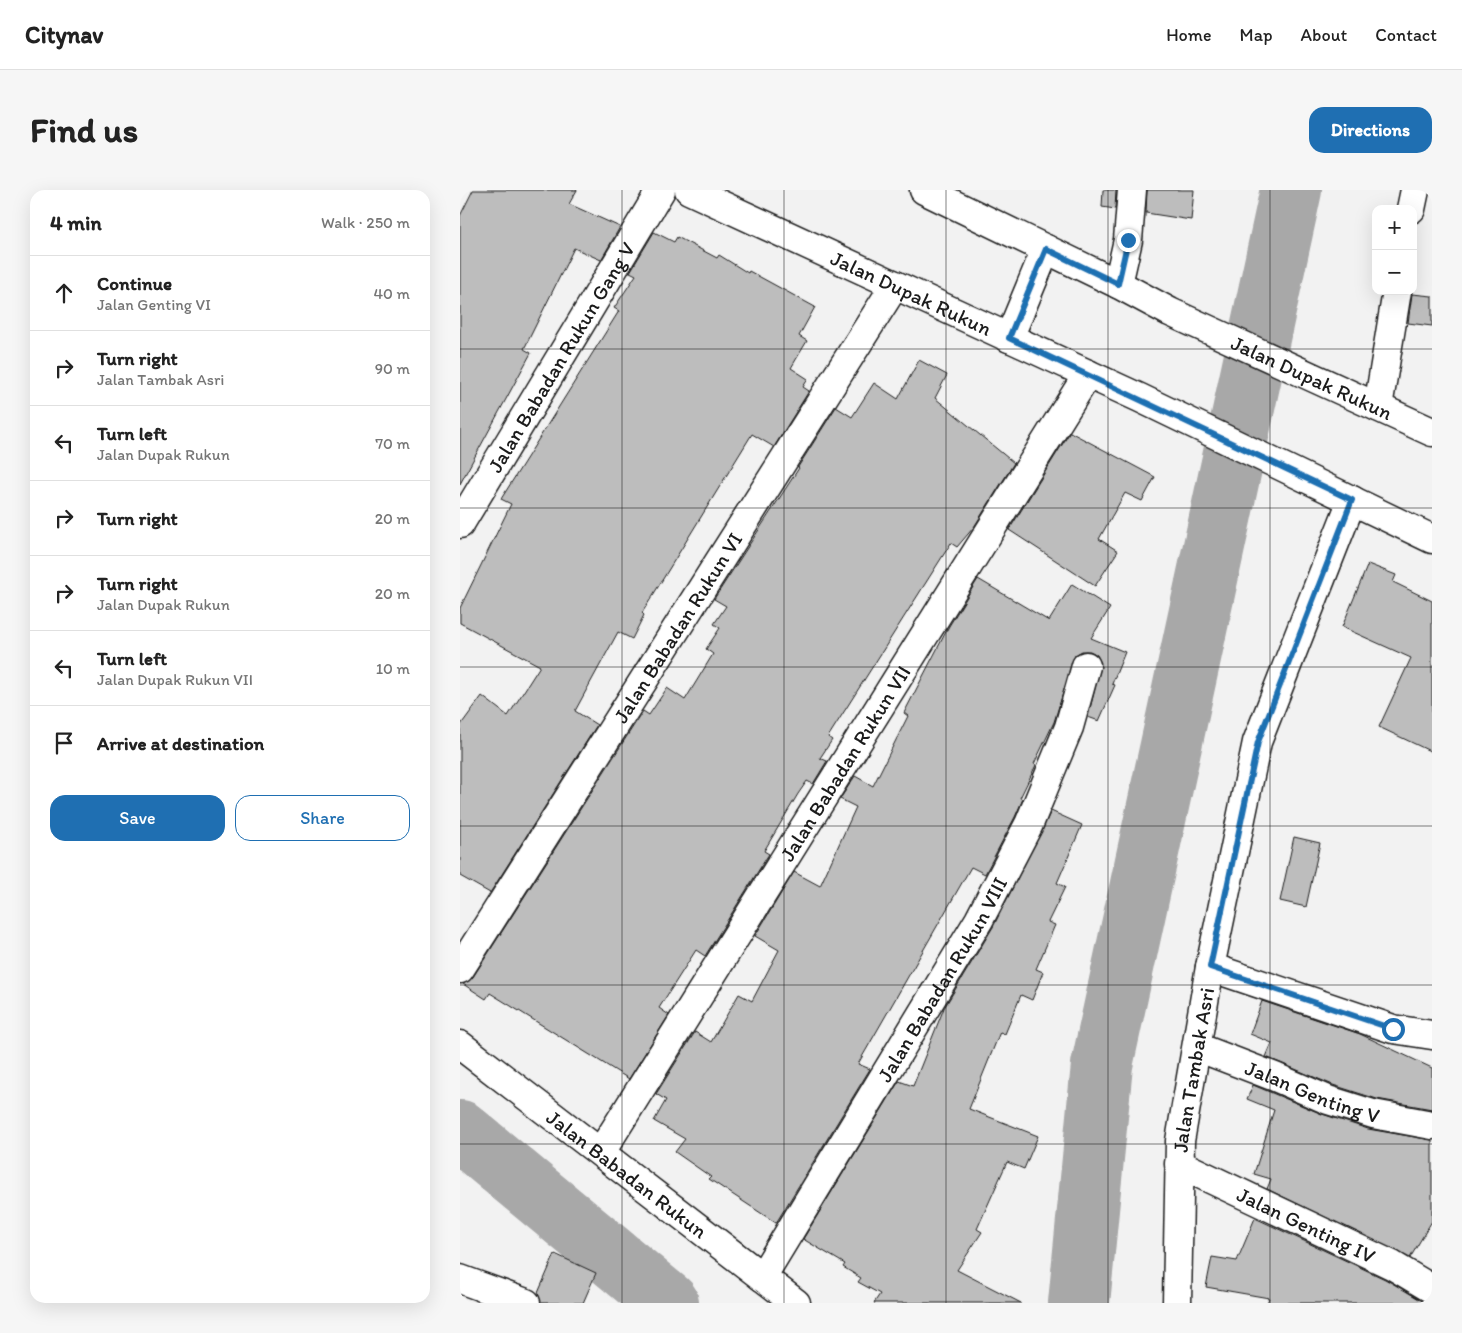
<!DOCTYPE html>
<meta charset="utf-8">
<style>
:root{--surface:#fff;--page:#f6f6f6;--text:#222;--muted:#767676;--line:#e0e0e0;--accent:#1f6fb2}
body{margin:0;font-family:Itim,sans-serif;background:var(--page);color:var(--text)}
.controls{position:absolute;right:15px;top:15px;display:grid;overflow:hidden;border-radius:10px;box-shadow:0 5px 20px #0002}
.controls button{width:45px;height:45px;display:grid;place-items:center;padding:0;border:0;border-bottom:1px solid var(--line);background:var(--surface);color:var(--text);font:25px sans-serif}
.stop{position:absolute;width:15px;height:15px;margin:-11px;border:4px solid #1f6fb2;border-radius:50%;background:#fff}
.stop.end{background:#1f6fb2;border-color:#fff;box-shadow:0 1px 5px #0008}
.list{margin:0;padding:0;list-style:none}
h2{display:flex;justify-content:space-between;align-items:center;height:65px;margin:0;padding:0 20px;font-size:21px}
h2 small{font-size:16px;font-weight:400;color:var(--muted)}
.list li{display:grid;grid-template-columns:32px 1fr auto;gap:15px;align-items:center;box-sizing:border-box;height:75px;padding:0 20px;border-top:1px solid var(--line)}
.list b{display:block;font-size:19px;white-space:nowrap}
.list p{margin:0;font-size:16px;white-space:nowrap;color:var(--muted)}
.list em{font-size:16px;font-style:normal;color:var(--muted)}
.actions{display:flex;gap:10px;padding:15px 20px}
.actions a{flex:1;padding:11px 0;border:1px solid var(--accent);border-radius:15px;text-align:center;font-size:18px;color:var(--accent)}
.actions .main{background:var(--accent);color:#fff}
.icon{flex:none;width:28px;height:28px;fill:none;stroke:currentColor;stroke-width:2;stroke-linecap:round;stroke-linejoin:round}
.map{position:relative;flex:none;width:972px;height:1113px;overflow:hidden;border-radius:15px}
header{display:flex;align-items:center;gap:30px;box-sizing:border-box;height:70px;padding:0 25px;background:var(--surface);border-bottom:1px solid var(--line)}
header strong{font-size:24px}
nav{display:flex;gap:28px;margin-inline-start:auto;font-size:18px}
.intro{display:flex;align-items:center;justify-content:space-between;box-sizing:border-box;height:120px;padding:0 30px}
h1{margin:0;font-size:35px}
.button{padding:12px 22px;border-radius:15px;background:var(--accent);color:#fff;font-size:18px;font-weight:700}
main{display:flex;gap:30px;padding:0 30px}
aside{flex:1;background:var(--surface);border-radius:15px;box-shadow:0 5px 20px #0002}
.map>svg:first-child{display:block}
</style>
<header>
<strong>Citynav</strong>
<nav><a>Home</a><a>Map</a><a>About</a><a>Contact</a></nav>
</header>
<div class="intro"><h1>Find us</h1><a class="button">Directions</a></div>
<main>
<aside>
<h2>4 min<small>Walk · 250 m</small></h2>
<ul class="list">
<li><svg class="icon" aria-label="ahead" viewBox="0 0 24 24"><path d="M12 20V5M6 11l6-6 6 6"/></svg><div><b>Continue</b><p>Jalan Genting VI</p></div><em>40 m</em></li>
<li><svg class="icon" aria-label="right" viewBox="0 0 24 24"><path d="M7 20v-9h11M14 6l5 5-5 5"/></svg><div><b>Turn right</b><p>Jalan Tambak Asri</p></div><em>90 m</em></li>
<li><svg class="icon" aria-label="left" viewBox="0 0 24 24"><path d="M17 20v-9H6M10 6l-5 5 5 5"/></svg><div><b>Turn left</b><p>Jalan Dupak Rukun</p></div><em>70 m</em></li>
<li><svg class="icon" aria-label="right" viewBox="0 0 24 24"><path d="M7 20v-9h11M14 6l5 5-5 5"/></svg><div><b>Turn right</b></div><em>20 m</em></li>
<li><svg class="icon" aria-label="right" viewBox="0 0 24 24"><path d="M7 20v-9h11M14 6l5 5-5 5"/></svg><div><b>Turn right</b><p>Jalan Dupak Rukun</p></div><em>20 m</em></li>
<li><svg class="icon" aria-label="left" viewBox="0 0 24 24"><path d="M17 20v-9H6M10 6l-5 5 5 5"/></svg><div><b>Turn left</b><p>Jalan Dupak Rukun VII</p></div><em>10 m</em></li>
<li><svg class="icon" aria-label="arrive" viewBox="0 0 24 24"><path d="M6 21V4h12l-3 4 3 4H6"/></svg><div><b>Arrive at destination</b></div></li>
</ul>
<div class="actions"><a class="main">Save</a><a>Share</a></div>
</aside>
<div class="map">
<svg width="972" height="1113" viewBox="0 0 972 1113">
<rect width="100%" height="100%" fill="#f2f2f2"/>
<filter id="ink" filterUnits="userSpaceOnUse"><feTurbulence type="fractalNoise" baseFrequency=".02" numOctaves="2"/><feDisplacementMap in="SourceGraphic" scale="10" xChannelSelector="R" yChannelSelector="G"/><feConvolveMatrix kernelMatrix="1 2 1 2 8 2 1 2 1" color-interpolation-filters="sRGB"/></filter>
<g filter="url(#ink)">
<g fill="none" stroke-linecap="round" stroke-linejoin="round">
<g stroke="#a8a8a8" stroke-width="62">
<polyline points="0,941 208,1113"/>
<polyline points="619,1113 642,875 831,0"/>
</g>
</g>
<g fill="#bdbdbd" stroke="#1c1c1c">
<polygon points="13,0 117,0 109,14 160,37 141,70 114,58 64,159 71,163 0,294 0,26"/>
<polygon points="643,0 656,0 655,19 642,17"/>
<polygon points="687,0 734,0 731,30 686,23"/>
<polygon points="194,42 214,52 217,47 257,68 259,65 288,83 289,81 355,117 339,146 347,151 331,178 348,189 343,197 349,201 314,257 292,244 182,423 184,425 172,449 158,442 115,521 137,535 30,703 0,686 0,536 22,506 48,526 80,476 0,433 0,418 51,314 41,309 159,121 154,118 176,85 170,82"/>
<polygon points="952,104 972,106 972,136 948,133"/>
<polygon points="459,170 487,185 475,208 554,273 514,337 497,357 491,353 368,547 372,550 360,568 367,571 353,594 347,591 338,604 304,661 309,664 307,667 245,766 236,760 199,818 209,825 169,889 30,803 26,809 3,794 13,787 183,521 189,525 207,498 225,510 253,464 246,459 260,438 254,434 266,416 254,409 339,278 338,277 376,217 392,227 414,193 438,209"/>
<polygon points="610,242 695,287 682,311 665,303 639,349 658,361 635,396 549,340"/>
<polygon points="908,374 936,385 933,392 972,411 972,562 919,537 951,468 882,437"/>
<polygon points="518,389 589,431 612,394 650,418 631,448 665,462 652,494 655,495 639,531 628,527 641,473 637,465 630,461 622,461 615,465 594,532 574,574 576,575 560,608 563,609 555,627 525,684 511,677 398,874 410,879 316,1033 249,989 251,987 215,962 225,949 194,931 206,910 196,904 235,842 251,852 279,804 292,811 319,760 295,746 334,682 360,696 396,617 380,609 395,586 413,596 448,526 444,523 489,436"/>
<polygon points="591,621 622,635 597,693 605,697 588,732 595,735 576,779 583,782 572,810 561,805 545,844 540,842 509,919 578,946 564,979 547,972 517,1039 522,1042 497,1080 561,1113 414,1113 420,1104 398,1092 401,1088 383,1077 385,1074 343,1049 439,891 453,896 484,818 533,737"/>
<polygon points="834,647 860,653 846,717 820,711"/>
<polygon points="802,811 900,844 972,878 972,919 917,909 873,895 806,867 812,853 790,844"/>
<polygon points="793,895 862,924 908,939 972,950 972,1031 950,1068 807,999 811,989 794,984 814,920 787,909"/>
<polygon points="795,1028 925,1089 966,1113 807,1113 809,1108 746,1097 752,1067 777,1071"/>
<polygon points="95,1064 136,1083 123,1113 81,1113 78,1103"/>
</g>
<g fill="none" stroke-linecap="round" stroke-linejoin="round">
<defs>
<g id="minor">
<polyline points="951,19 955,0"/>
<polyline points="658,94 668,50 672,0"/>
<polyline points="918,217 937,101"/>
<path id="s1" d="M0,334L201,0"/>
<polyline points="750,777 933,839 972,845"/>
<path id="s2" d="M0,779L435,95"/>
<path id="s3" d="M0,855L336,1113"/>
<path id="s4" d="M737,857L815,887L868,910L913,924L972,935"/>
<path id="s5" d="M141,962L628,184"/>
<path id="s6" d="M719,974L932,1075L972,1099"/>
<path id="s7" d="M302,1087L519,730L569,634L609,537L626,476"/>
<polyline points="0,1089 66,1113"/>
<path id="s8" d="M717,1113L720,951L750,777L797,552L892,310"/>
</g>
<g id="major">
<path id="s9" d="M229,0L680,208L972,349"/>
<path id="s10" d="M464,0L658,94L710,122L972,242"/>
<polyline points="549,148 586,59"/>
</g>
</defs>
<use href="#minor" stroke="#1c1c1c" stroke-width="31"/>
<use href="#major" stroke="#1c1c1c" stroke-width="31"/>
<use href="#minor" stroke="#fff" stroke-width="28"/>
<use href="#major" stroke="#fff" stroke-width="28"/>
</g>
</g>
<g fill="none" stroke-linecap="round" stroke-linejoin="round" filter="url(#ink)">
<polyline stroke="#1f6fb2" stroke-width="6" points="668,50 658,94 586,59 549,148 892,310 798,552 750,777 933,839"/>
</g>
<path fill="none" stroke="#1c1c1c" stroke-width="1" stroke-opacity="0.55" d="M162,0V1113M324,0V1113M486,0V1113M648,0V1113M810,0V1113M0,159H972M0,318H972M0,477H972M0,636H972M0,795H972M0,954H972"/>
<g text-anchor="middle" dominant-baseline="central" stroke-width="5" stroke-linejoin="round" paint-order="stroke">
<g font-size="21" fill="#1c1c1c" stroke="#fff">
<text stroke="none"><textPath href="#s9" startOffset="245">Jalan Dupak Rukun</textPath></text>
<text stroke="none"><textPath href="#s1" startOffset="195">Jalan Babadan Rukun Gang V</textPath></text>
<text stroke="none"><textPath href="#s10" startOffset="431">Jalan Dupak Rukun</textPath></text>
<text stroke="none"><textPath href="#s2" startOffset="405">Jalan Babadan Rukun VI</textPath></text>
<text stroke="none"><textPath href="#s5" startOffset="459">Jalan Babadan Rukun VII</textPath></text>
<text stroke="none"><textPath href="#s7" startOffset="348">Jalan Babadan Rukun VIII</textPath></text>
<text stroke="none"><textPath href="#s8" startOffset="234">Jalan Tambak Asri</textPath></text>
<text stroke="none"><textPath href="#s4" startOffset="124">Jalan Genting V</textPath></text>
<text stroke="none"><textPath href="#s3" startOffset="211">Jalan Babadan Rukun</textPath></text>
<text stroke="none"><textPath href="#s6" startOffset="141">Jalan Genting IV</textPath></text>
</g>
</g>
</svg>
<div class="controls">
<button>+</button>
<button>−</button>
</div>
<div class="stop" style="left:933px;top:839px"></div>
<div class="stop end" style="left:668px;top:50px"></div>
</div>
</main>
